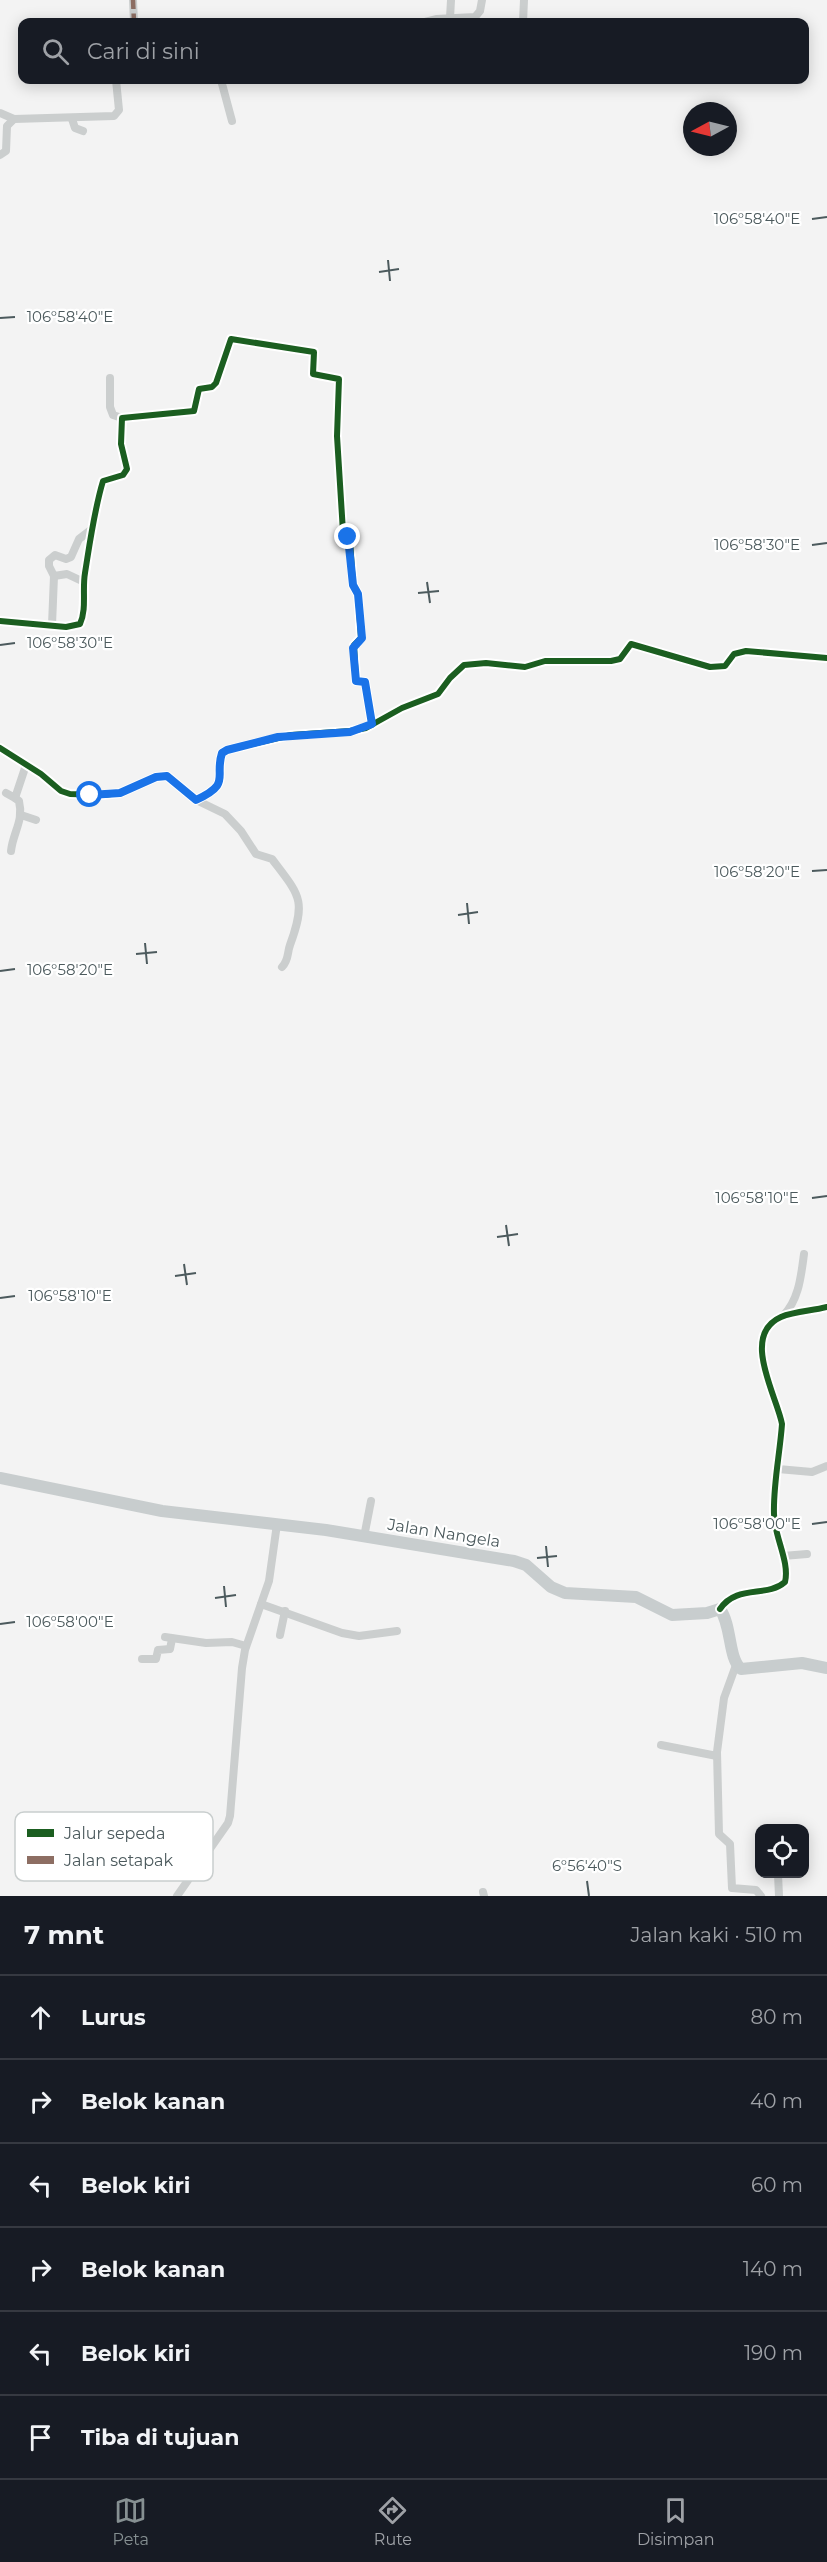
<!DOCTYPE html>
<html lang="id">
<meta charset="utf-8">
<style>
:root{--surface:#171b24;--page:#20242c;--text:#f1f3f6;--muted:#9ea1a6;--line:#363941;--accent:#869092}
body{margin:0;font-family:Montserrat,sans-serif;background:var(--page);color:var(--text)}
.controls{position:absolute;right:18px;bottom:18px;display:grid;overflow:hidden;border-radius:12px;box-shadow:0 3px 15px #0003}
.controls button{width:54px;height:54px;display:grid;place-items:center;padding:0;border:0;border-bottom:2px solid var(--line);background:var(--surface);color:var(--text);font:30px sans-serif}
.compass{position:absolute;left:683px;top:102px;width:54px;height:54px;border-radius:50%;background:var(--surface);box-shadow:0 3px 15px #0003;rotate:263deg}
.stop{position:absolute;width:18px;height:18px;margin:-14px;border:4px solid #1a73e8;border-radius:50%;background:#fff}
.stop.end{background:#1a73e8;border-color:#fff;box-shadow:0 2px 6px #0008}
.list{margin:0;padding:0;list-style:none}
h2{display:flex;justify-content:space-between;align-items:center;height:78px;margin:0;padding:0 24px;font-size:26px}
h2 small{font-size:20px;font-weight:400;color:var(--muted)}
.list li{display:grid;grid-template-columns:39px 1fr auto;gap:18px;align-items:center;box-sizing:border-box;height:84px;padding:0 24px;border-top:2px solid var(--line)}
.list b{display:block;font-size:22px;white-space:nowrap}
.list em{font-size:20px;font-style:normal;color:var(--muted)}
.icon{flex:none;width:33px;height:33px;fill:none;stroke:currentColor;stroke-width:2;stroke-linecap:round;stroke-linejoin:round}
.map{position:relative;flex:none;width:827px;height:1896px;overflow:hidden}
.search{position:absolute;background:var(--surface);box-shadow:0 3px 15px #0003;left:18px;right:18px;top:18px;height:66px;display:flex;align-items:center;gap:15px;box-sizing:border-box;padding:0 21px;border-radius:12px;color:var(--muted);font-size:22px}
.sheet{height:582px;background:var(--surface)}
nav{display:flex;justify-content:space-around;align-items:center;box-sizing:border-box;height:84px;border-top:2px solid var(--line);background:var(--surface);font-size:16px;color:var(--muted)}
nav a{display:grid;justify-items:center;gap:3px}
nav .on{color:var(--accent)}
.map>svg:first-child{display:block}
</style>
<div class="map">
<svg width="827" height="1896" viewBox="0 0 827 1896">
<rect width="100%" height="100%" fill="#f3f3f3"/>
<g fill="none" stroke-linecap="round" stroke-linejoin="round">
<g stroke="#cbcece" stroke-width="8">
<polyline points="133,0 134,22"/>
<polyline points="450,18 451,0"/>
<polyline points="425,22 437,19 475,17 480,11 482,0"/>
<polyline points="523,22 524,0"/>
<polyline points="221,80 232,121"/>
<polyline points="0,113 14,119"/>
<polyline points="72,119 75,128 83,131"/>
<polyline points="0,155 6,151 7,126 14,119 114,116 119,110 116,80"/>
<polyline points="110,378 110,407 113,415 122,418"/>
<polyline points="54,576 67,574 84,582"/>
<path d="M0,621L66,627L80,624C87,609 82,590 85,573C90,542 94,511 103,481L123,475L127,469L121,444L122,418L194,411L199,389L212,387L216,383L231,339L314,352L313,374L339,379L337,436L343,532L350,540L353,585L358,594L361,638L354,645L356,681L365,682L372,724"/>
<polyline points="52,625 54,576 49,566 49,560 55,555 66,559 71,557 79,539 92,529"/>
<path d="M0,748L41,774L61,791L70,794L103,795L120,793L156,777L167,776L196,800C232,783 214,779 222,753L227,750L291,735L350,731L366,728L402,708L438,694L450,678L464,665L486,663L525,667L545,661H611L620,659L631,644L710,667L725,666L734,654L746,651L827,658"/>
<polyline points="6,793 15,798 26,765"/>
<path d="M196,800L225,814L241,831L256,854L272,859C299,895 307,899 290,945C287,953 289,960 282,967"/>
<polyline points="21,815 36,820"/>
<path d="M11,851C13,832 24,821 19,801L15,798"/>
<path d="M783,1316C799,1300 801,1276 804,1254"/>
<polyline points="778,1469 812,1472 827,1466"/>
<polyline points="364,1537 371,1501"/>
<polyline points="783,1556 807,1554"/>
<polyline points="261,1604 342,1633 359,1636 397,1631"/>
<polyline points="280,1635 285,1611"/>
<polyline points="165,1637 206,1643 232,1642 246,1646"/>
<polyline points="142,1659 156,1659 158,1650 170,1649 172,1639"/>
<polyline points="736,1665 724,1698 717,1752 719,1834 730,1844 732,1888 756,1890 761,1896"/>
<polyline points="661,1745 717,1756"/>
<polyline points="778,1874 779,1896"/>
<polyline points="483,1892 484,1896"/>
<polyline points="177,1896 228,1823 230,1816 242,1668 245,1650 269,1581 277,1524"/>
</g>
<path stroke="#cbcece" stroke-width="9" d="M720,1609C737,1584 767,1598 785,1582C790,1562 774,1536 774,1514C773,1485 780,1453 782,1424C777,1396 740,1335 781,1317C795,1311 812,1311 827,1307"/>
<path stroke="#c8cdce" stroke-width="12" d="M0,1478L162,1511L326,1530L514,1561L526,1565L551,1587L565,1593L636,1597L672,1615L707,1613L720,1609C732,1626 728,1658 741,1669L802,1663L827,1668"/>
<polyline stroke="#8d6e63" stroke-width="4.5" stroke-dasharray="9 4.5" stroke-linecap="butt" points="133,0 134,22"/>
<defs>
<g id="cycleway">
<path d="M0,621L66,627L80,624C87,609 82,590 85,573C90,542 94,511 103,481L123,475L127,469L121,444L122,418L194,411L199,389L212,387L216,383L231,339L314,352L313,374L339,379L337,436L343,532L350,540L353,585L358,594L361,638L354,645L356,681L365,682L372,724"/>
<path d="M0,748L41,774L61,791L70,794L103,795L120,793L156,777L167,776L196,800C232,783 214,779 222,753L227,750L291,735L350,731L366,728L402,708L438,694L450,678L464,665L486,663L525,667L545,661H611L620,659L631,644L710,667L725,666L734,654L746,651L827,658"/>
<path d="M720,1609C737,1584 767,1598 785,1582C790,1562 774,1536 774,1514C773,1485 780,1453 782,1424C777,1396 740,1335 781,1317C795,1311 812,1311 827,1307"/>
</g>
</defs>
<use href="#cycleway" stroke="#fff" stroke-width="10"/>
<use href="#cycleway" stroke="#1b5e20" stroke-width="6"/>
</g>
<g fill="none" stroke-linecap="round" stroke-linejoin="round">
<path stroke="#1a73e8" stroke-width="8" d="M90,795L120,793L156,777L167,776L196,800C232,783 214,778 222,753L227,750L278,737L350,732L372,724L365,682L356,681L353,648L362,638L358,594L353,585L348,537"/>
</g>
<path fill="none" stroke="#4c5a5d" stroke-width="2" d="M812,219L827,217M388,260L390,281M379,272L399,269M0,318L15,317M812,545L827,543M427,582L430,603M418,593L439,591M0,645L15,643M812,871L827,870M467,903L469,924M458,915L478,912M145,943L147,964M136,954L157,952M0,971L15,969M812,1198L827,1196M506,1225L509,1246M497,1237L518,1234M184,1264L187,1285M175,1276L196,1273M0,1298L15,1296M812,1524L827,1522M546,1546L548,1567M537,1558L557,1556M224,1586L226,1607M215,1598L236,1595M0,1624L15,1622M587,1881L589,1896"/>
<g text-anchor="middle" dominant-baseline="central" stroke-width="4.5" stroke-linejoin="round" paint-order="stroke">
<g font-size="16" fill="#4c5a5d" stroke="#fff">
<text transform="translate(444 1533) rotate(9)">Jalan Nangela</text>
</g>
</g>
<rect x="15" y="1812" width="198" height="69" rx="9" fill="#fff" stroke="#c9cece" stroke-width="1.5"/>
<rect x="27" y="1829" width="27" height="8" fill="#1b5e20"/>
<rect x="27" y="1856" width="27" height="8" fill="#8d6e63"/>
<g font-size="16" fill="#4c5a5d">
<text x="64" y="1839">Jalur sepeda</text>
<text x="64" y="1866">Jalan setapak</text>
</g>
<g font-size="15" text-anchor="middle" fill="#4c5a5d" stroke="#fff" stroke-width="4.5" stroke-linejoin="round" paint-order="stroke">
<text x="757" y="224">106°58'40"E</text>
<text x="70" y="322">106°58'40"E</text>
<text x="757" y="550">106°58'30"E</text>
<text x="70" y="648">106°58'30"E</text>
<text x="757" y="877">106°58'20"E</text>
<text x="70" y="975">106°58'20"E</text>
<text x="757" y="1203">106°58'10"E</text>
<text x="70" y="1301">106°58'10"E</text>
<text x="757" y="1529">106°58'00"E</text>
<text x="70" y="1627">106°58'00"E</text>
<text x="587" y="1871">6°56'40"S</text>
</g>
</svg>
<div class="controls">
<button><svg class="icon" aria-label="locate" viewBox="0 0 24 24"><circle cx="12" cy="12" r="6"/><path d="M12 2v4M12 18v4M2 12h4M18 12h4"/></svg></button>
</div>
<svg class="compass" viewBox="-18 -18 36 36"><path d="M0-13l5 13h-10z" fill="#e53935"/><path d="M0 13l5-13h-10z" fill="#9ea1a6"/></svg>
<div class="stop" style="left:90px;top:795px"></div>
<div class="stop end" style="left:348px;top:537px"></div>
<div class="search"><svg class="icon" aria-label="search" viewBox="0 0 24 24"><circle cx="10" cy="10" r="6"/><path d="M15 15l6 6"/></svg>Cari di sini</div>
</div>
<section class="sheet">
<h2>7 mnt<small>Jalan kaki · 510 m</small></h2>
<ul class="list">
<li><svg class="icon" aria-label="ahead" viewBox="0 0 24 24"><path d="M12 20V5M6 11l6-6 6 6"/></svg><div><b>Lurus</b></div><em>80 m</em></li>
<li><svg class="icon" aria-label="right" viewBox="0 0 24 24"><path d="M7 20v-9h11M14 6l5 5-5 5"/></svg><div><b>Belok kanan</b></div><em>40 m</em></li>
<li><svg class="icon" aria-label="left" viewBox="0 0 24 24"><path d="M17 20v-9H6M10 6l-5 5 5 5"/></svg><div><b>Belok kiri</b></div><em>60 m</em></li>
<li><svg class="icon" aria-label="right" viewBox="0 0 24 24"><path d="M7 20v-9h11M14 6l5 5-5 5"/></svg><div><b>Belok kanan</b></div><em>140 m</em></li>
<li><svg class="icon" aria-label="left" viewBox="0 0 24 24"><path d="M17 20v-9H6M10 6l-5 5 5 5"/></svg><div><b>Belok kiri</b></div><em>190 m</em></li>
<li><svg class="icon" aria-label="arrive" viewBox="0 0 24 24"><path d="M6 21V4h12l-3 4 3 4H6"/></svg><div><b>Tiba di tujuan</b></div></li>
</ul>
</section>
<nav>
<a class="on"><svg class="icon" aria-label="map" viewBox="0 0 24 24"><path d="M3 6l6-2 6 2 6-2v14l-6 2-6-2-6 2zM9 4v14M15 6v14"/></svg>Peta</a>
<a><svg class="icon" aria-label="directions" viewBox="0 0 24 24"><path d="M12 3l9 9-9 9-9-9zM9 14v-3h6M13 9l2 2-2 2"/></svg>Rute</a>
<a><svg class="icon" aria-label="saved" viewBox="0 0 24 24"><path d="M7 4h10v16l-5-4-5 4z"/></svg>Disimpan</a>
</nav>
